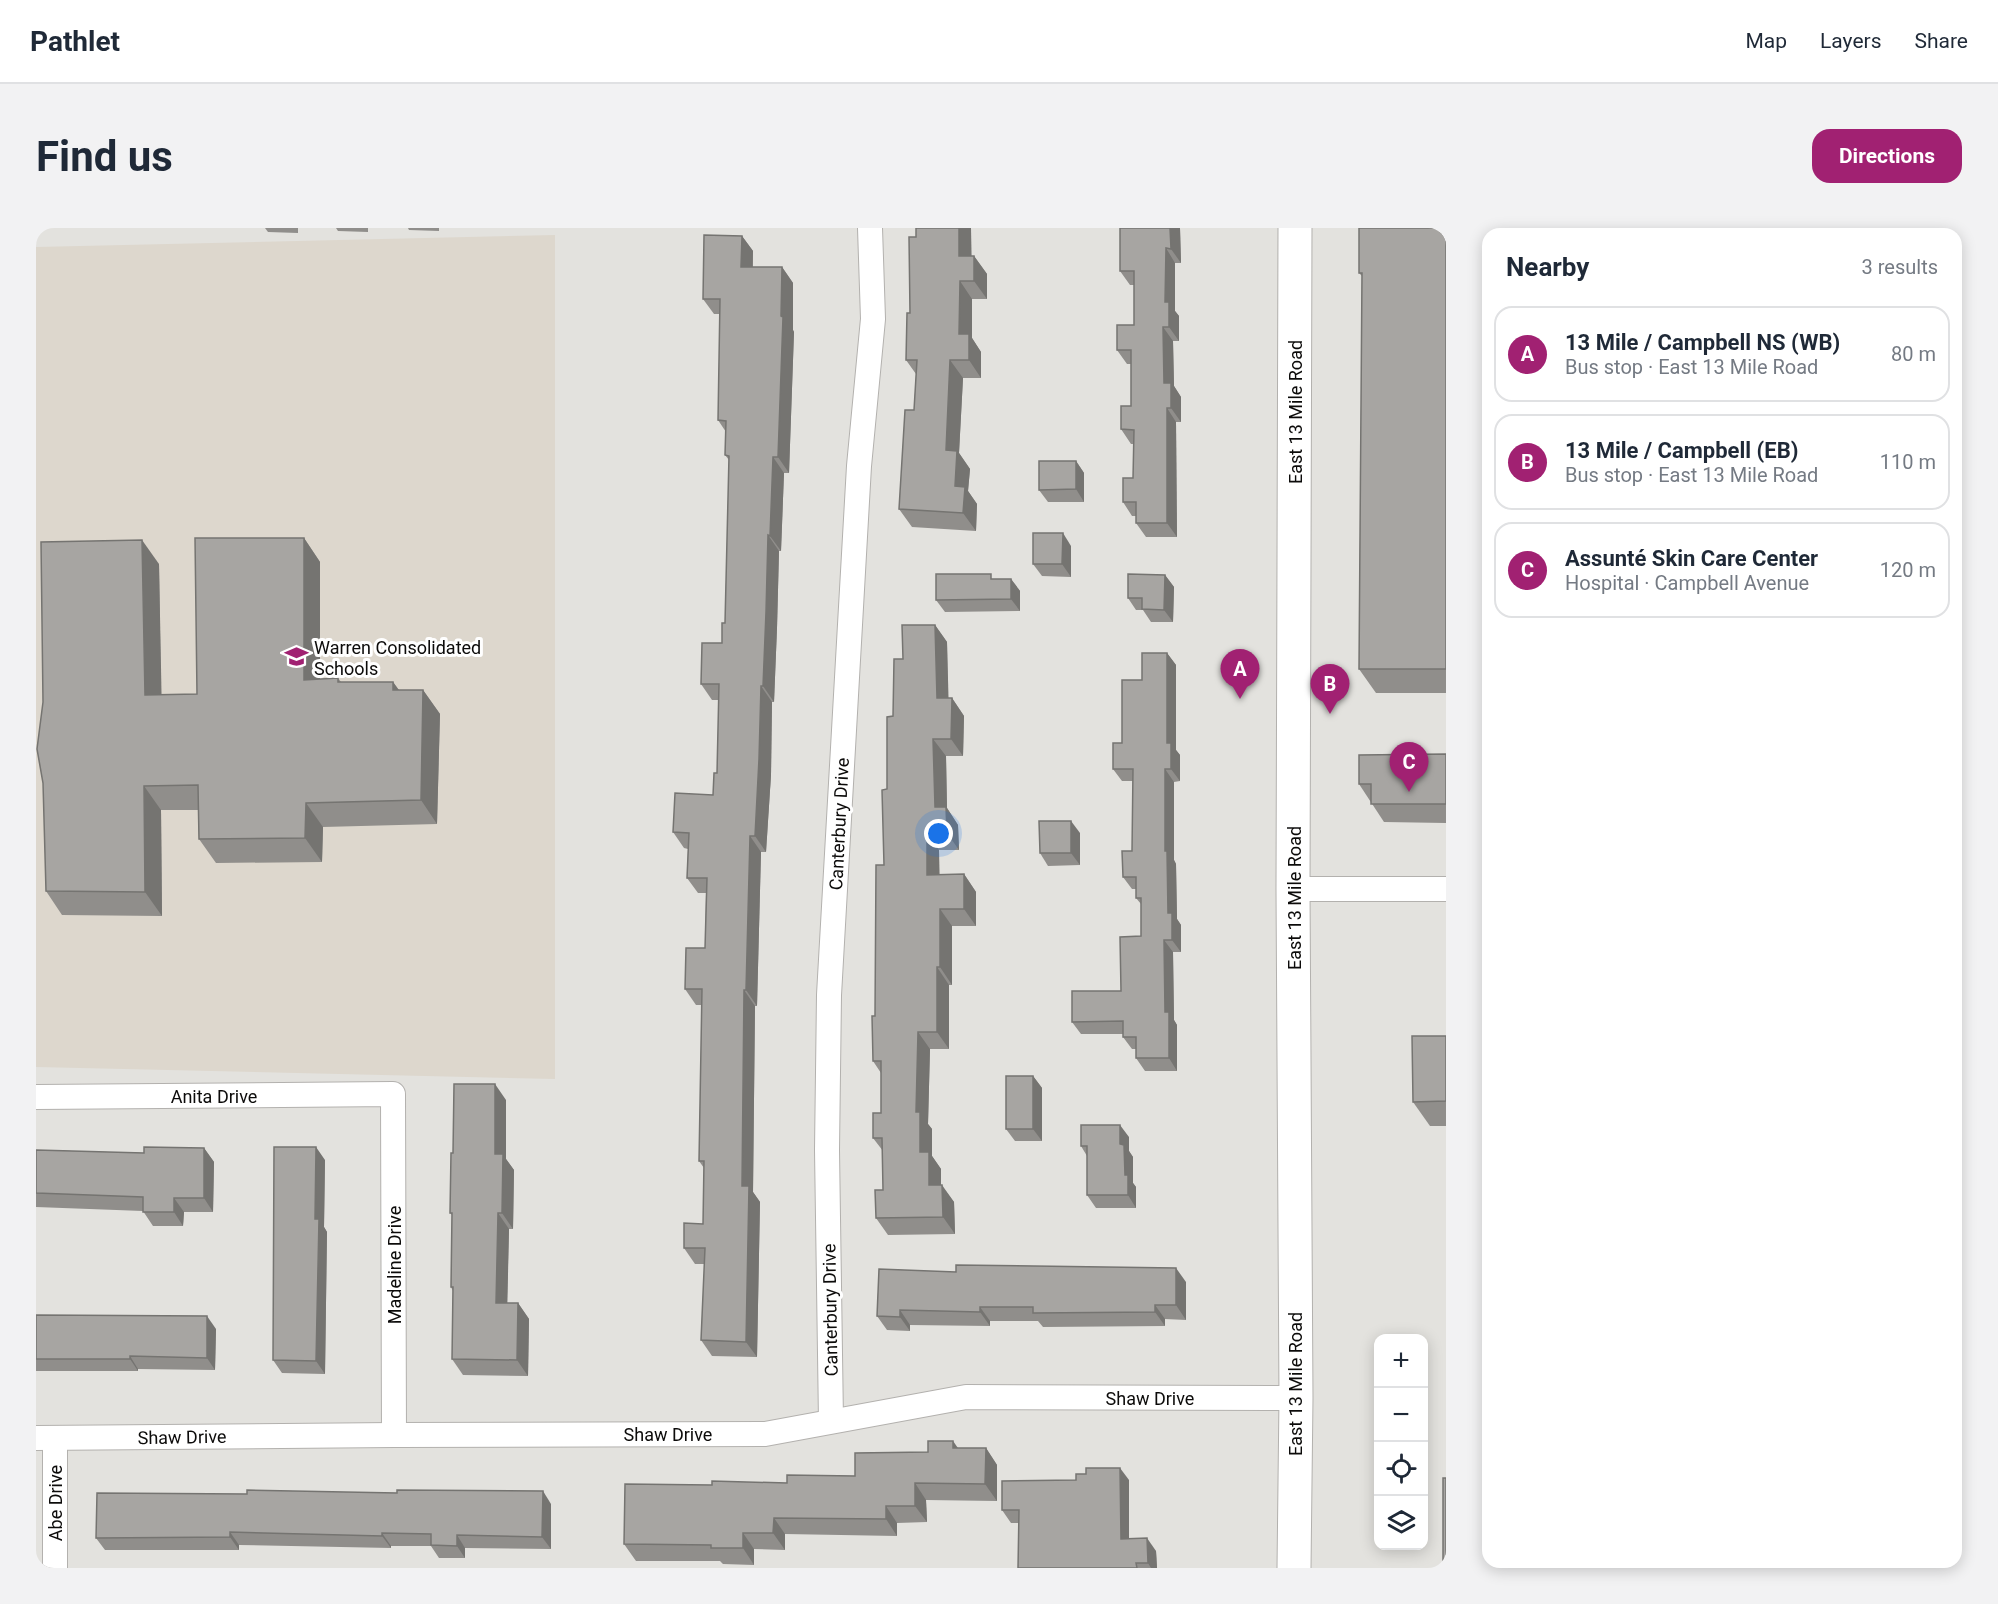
<!DOCTYPE html>
<meta charset="utf-8">
<style>
:root{--surface:#fff;--page:#f2f2f3;--text:#1f2937;--muted:#747a83;--line:#e0e1e3;--accent:#a12172}
body{margin:0;font-family:Roboto,sans-serif;background:var(--page);color:var(--text)}
.controls{position:absolute;right:18px;bottom:18px;display:grid;overflow:hidden;border-radius:12px;box-shadow:0 3px 15px #0003}
.controls button{width:54px;height:54px;display:grid;place-items:center;padding:0;border:0;border-bottom:2px solid var(--line);background:var(--surface);color:var(--text);font:30px sans-serif}
.you{position:absolute;left:903px;top:606px;width:21px;height:21px;margin:-15px;border:4px solid #fff;border-radius:50%;background:#1a73e8;box-shadow:0 0 0 9px #1a73e833}
.badge{display:grid;place-items:center;width:39px;height:39px;border-radius:50%;background:var(--accent);color:#fff;font-size:20px;font-weight:700}
.pin{position:absolute;translate:-50% -50px;filter:drop-shadow(0 2px 3px #0008)}
.pin::after{content:'';position:absolute;top:32px;width:21px;height:18px;background:inherit;clip-path:polygon(0 0,100% 0,50% 100%)}
.list{margin:0;padding:0;list-style:none}
h2{display:flex;justify-content:space-between;align-items:center;height:78px;margin:0;padding:0 24px;font-size:26px}
h2 small{font-size:20px;font-weight:400;color:var(--muted)}
.list li{display:grid;grid-template-columns:39px 1fr auto;gap:18px;align-items:center;box-sizing:border-box;height:96px;margin:0 12px 12px;padding:0 12px;border:2px solid var(--line);border-radius:18px}
.list b{display:block;font-size:22px;white-space:nowrap}
.list p{margin:0;font-size:20px;white-space:nowrap;color:var(--muted)}
.list em{font-size:20px;font-style:normal;color:var(--muted)}
.icon{flex:none;width:33px;height:33px;fill:none;stroke:currentColor;stroke-width:2;stroke-linecap:round;stroke-linejoin:round}
.map{position:relative;flex:none;width:1410px;height:1340px;overflow:hidden;border-radius:18px}
header{display:flex;align-items:center;gap:36px;box-sizing:border-box;height:84px;padding:0 30px;background:var(--surface);border-bottom:2px solid var(--line)}
header strong{font-size:28px}
nav{display:flex;gap:33px;margin-inline-start:auto;font-size:21px}
.intro{display:flex;align-items:center;justify-content:space-between;box-sizing:border-box;height:144px;padding:0 36px}
h1{margin:0;font-size:42px}
.button{padding:15px 27px;border-radius:18px;background:var(--accent);color:#fff;font-size:21px;font-weight:700}
main{display:flex;gap:36px;padding:0 36px}
aside{flex:1;background:var(--surface);border-radius:18px;box-shadow:0 3px 15px #0003}
.map>svg:first-child{display:block}
</style>
<header>
<strong>Pathlet</strong>
<nav><a>Map</a><a>Layers</a><a>Share</a></nav>
</header>
<div class="intro"><h1>Find us</h1><a class="button">Directions</a></div>
<main>
<div class="map">
<svg width="1410" height="1340" viewBox="0 0 1410 1340">
<rect width="100%" height="100%" fill="#e3e2de"/>
<polygon fill="#ddd7cd" points="519,7 519,851 0,839 0,19"/>
<g fill="none" stroke-linecap="round" stroke-linejoin="round">
<defs>
<g id="minor">
<polyline points="1257,661 1410,661"/>
<polyline points="0,869 357,866 358,1207"/>
<polyline points="795,1193 791,922 793,767 823,238 837,91 834,0"/>
<polyline points="0,1210 358,1207 729,1206 930,1169 1260,1170"/>
<polyline points="19,1340 19,1210"/>
</g>
<polyline id="secondary" points="1258,1340 1260,1170 1257,661 1259,0"/>
</defs>
<use href="#minor" stroke="#b3b1ae" stroke-width="26"/>
<use href="#secondary" stroke="#b3b1ae" stroke-width="35"/>
<use href="#minor" stroke="#fff" stroke-width="24"/>
<use href="#secondary" stroke="#fff" stroke-width="33"/>
</g>
<g fill="#908e8b">
<polygon points="229,0 262,0 262,5 232,4"/>
<polygon points="300,0 332,0 332,4 302,3"/>
<polygon points="372,0 403,0 403,3 373,2"/>
<polygon points="1084,0 1144,0 1145,35 1139,35 1139,83 1143,88 1143,113 1137,113 1138,158 1145,169 1145,194 1140,194 1141,309 1110,309 1100,295 1100,288 1096,288 1087,274 1097,250 1098,216 1095,216 1085,201 1095,178 1095,136 1091,136 1081,122 1098,97 1098,57 1094,57 1084,43"/>
<polygon points="1410,0 1410,465 1340,465 1323,441 1326,48 1323,45"/>
<polygon points="706,8 717,23 717,39 746,39 757,55 757,102 758,104 753,245 748,245 745,323 743,323 741,400 738,474 736,474 735,547 730,624 725,624 721,778 719,778 717,964 724,974 721,1129 676,1128 665,1112 669,1036 659,1036 648,1020 667,996 668,940 663,933 666,777 660,777 649,761 669,720 670,665 662,665 651,650 652,621 648,620 637,604 677,567 681,545 683,472 676,472 665,456 686,415 689,395 693,232 689,227 690,204 682,192 684,86 678,86 667,71"/>
<polygon points="936,28 938,28 951,46 951,71 936,71 936,110 945,124 945,150 927,150 923,225 934,241 932,263 941,276 940,303 876,299 863,281 878,182 880,146 870,132 874,85"/>
<polygon points="1040,233 1048,245 1048,274 1012,274 1003,262"/>
<polygon points="268,310 284,334 284,451 302,450 305,454 357,454 363,462 387,462 404,486 401,596 287,599 286,634 180,635 163,611 162,582 125,582 126,688 26,687 10,663 7,474 123,336 125,466 161,466"/>
<polygon points="1035,318 1035,349 1006,348 997,336"/>
<polygon points="1129,347 1138,359 1137,394 1115,394 1107,382 1100,382 1092,370"/>
<polygon points="959,351 975,351 984,363 984,383 909,384 900,372"/>
<polygon points="899,397 911,414 912,470 916,470 928,488 927,528 910,528 911,580 922,597 923,622 903,622 903,647 928,646 940,664 940,698 916,698 916,757 913,757 913,821 894,821 892,896 896,901 896,928 905,941 905,957 918,974 919,1006 852,1007 840,990 847,962 847,923 837,910 845,885 845,845 837,833 848,637 851,561 867,431"/>
<polygon points="1131,425 1140,437 1140,522 1144,527 1144,553 1138,554 1138,632 1140,636 1141,691 1145,697 1145,724 1137,724 1138,792 1141,797 1141,843 1109,843 1100,830 1100,821 1096,821 1087,809 1087,806 1045,806 1036,794 1085,763 1105,708 1105,676 1100,670 1100,661 1096,661 1087,649 1096,623 1097,553 1086,553 1077,541 1106,452"/>
<polygon points="1410,526 1410,595 1348,594 1323,556"/>
<polygon points="1044,605 1044,637 1012,638 1004,625"/>
<polygon points="1410,808 1410,898 1394,898 1377,874"/>
<polygon points="997,848 1006,860 1006,913 979,913 970,901"/>
<polygon points="470,872 470,931 478,942 477,1001 473,1001 471,1075 482,1075 493,1091 492,1148 427,1147 416,1131 417,1063 415,1059 416,987 414,985 417,925"/>
<polygon points="1093,909 1093,923 1097,929 1097,955 1100,959 1100,980 1060,980 1051,967 1051,928 1045,918"/>
<polygon points="168,920 178,934 177,984 148,984 147,998 117,998 107,983 0,979 0,922 108,925"/>
<polygon points="289,932 288,999 291,1004 289,1146 246,1145 237,1132"/>
<polygon points="843,1041 1150,1054 1150,1092 1129,1091 1129,1098 1007,1099 1002,1093 954,1093 954,1098 874,1097 874,1103 851,1102 841,1088"/>
<polygon points="0,1087 180,1101 179,1142 102,1141 102,1143 0,1143"/>
<polygon points="922,1220 950,1220 961,1237 961,1273 890,1272 891,1294 861,1295 861,1308 749,1306 749,1322 718,1321 718,1337 687,1336 684,1333 600,1333 588,1316 676,1257 751,1255 819,1248 892,1224"/>
<polygon points="1093,1252 1093,1311 1120,1323 1121,1340 982,1340 983,1295 975,1295 966,1282"/>
<polygon points="515,1276 515,1321 429,1320 429,1330 403,1330 395,1318 355,1318 355,1320 203,1317 203,1322 69,1322 60,1310"/>
</g>
<g fill="#757471">
<polygon points="923,0 935,0 936,46 923,28"/>
<polygon points="1134,0 1144,0 1145,35 1135,21"/>
<polygon points="706,8 717,23 716,54 705,39"/>
<polygon points="1130,20 1139,35 1139,83 1143,88 1143,113 1133,99 1129,74"/>
<polygon points="938,28 951,46 951,71 938,53"/>
<polygon points="746,39 757,55 757,102 758,104 753,245 742,229"/>
<polygon points="924,53 936,71 936,110 945,124 945,150 933,132 923,106"/>
<polygon points="1127,99 1137,113 1138,158 1145,169 1145,194 1135,180 1128,155"/>
<polygon points="914,132 927,150 923,225 934,241 932,263 941,276 940,303 927,285 910,222"/>
<polygon points="1131,180 1140,194 1141,309 1131,295"/>
<polygon points="737,229 748,245 745,323 734,308"/>
<polygon points="1040,233 1048,245 1048,274 1040,261"/>
<polygon points="1027,305 1035,318 1035,349 1026,336"/>
<polygon points="732,307 743,323 741,400 738,474 727,458"/>
<polygon points="268,310 284,334 284,476 268,452"/>
<polygon points="106,312 123,336 126,491 109,467"/>
<polygon points="1129,347 1138,359 1137,394 1128,382"/>
<polygon points="975,351 984,363 984,383 975,371"/>
<polygon points="899,397 911,414 913,488 901,470"/>
<polygon points="1131,425 1140,437 1140,522 1144,527 1144,553 1135,541 1131,515"/>
<polygon points="357,454 374,478 357,462"/>
<polygon points="725,458 736,474 735,547 730,624 719,608"/>
<polygon points="387,462 404,486 401,596 385,572"/>
<polygon points="916,470 928,488 927,528 915,511"/>
<polygon points="897,511 910,528 911,580 922,597 923,622 911,605 899,579"/>
<polygon points="1129,541 1138,554 1138,632 1140,636 1141,691 1145,697 1145,724 1136,712 1132,685 1129,623"/>
<polygon points="108,558 125,582 126,688 109,664"/>
<polygon points="270,575 287,599 286,634 269,610"/>
<polygon points="1035,593 1044,605 1044,637 1035,625"/>
<polygon points="891,605 903,622 904,664 891,647"/>
<polygon points="714,608 725,624 721,778 710,762"/>
<polygon points="928,646 940,664 940,698 928,681"/>
<polygon points="904,681 916,698 916,757 904,739"/>
<polygon points="1128,712 1137,724 1138,792 1141,797 1141,843 1133,830 1129,784"/>
<polygon points="901,739 913,757 913,821 901,804"/>
<polygon points="708,762 719,778 717,964 724,974 721,1129 710,1114 706,958"/>
<polygon points="882,804 894,821 892,896 896,901 896,928 905,941 905,975 893,957 884,924 880,884"/>
<polygon points="997,848 1006,860 1006,913 997,901"/>
<polygon points="459,856 470,872 470,931 478,942 477,1001 466,985 459,926"/>
<polygon points="1084,897 1093,909 1093,923 1097,929 1097,955 1100,959 1100,980 1092,967 1084,916"/>
<polygon points="280,919 289,932 288,999 291,1004 289,1146 280,1133 279,991"/>
<polygon points="168,920 178,934 177,984 168,970"/>
<polygon points="906,957 918,974 919,1006 907,989"/>
<polygon points="138,970 148,984 147,998 138,984"/>
<polygon points="462,985 473,1001 471,1091 460,1075"/>
<polygon points="1140,1040 1150,1054 1150,1092 1140,1077"/>
<polygon points="482,1075 493,1091 492,1148 481,1132"/>
<polygon points="1119,1077 1129,1091 1129,1098 1119,1084"/>
<polygon points="944,1079 954,1093 954,1098 944,1084"/>
<polygon points="864,1082 874,1097 874,1103 864,1089"/>
<polygon points="171,1088 180,1101 179,1142 171,1130"/>
<polygon points="94,1128 102,1141 102,1143 94,1131"/>
<polygon points="917,1213 929,1230 917,1220"/>
<polygon points="950,1220 961,1237 961,1273 949,1256"/>
<polygon points="1084,1240 1093,1252 1093,1323 1085,1311"/>
<polygon points="879,1255 890,1272 891,1294 879,1278"/>
<polygon points="507,1263 515,1276 515,1321 506,1309"/>
<polygon points="850,1278 861,1295 861,1308 850,1291"/>
<polygon points="738,1290 749,1306 749,1322 737,1305"/>
<polygon points="194,1304 203,1317 203,1322 194,1309"/>
<polygon points="346,1305 355,1318 355,1320 346,1308"/>
<polygon points="707,1305 718,1321 718,1337 707,1320"/>
<polygon points="421,1307 429,1320 429,1330 421,1318"/>
<polygon points="1111,1310 1120,1323 1121,1340 1115,1340 1112,1335"/>
</g>
<g fill="#a7a5a2" stroke="#757471" stroke-width="1.5">
<polygon points="880,0 923,0 923,28 938,28 938,53 924,53 923,106 933,106 933,132 914,132 910,222 921,223 919,258 929,259 927,285 863,281 869,182 878,182 881,132 870,132 871,85 874,85 873,9 880,9"/>
<polygon points="1084,0 1134,0 1135,21 1130,20 1129,74 1133,74 1133,99 1127,99 1128,155 1135,155 1135,180 1131,180 1131,295 1100,295 1100,274 1087,274 1087,250 1097,250 1098,202 1085,201 1085,178 1095,178 1095,122 1081,122 1081,97 1098,97 1098,43 1084,43"/>
<polygon points="1323,0 1410,0 1410,441 1323,441 1326,45 1323,45"/>
<polygon points="668,7 706,8 705,39 746,39 745,88 747,89 742,229 737,229 734,308 732,307 730,384 727,458 725,458 723,531 719,608 714,608 710,762 708,762 706,958 713,958 710,1114 665,1112 669,1020 648,1020 648,995 667,996 668,933 663,933 666,761 649,761 650,720 669,720 671,650 651,650 653,605 637,604 639,565 677,567 678,545 681,545 683,456 665,456 666,415 686,415 686,395 689,395 693,228 689,227 690,193 682,192 684,71 667,71"/>
<polygon points="1003,233 1040,233 1040,261 1003,262"/>
<polygon points="997,305 1027,305 1026,336 997,336"/>
<polygon points="159,310 268,310 268,452 302,450 302,454 357,454 357,462 387,462 385,572 270,575 269,610 163,611 162,557 108,558 109,664 10,663 7,555 1,521 7,474 5,314 106,312 109,467 161,466"/>
<polygon points="900,346 955,346 955,351 975,351 975,371 900,372"/>
<polygon points="1092,346 1129,347 1128,382 1106,381 1106,370 1092,370"/>
<polygon points="866,397 899,397 901,470 916,470 915,511 897,511 899,579 910,579 911,605 891,605 891,647 928,646 928,681 904,681 904,739 901,739 901,804 882,804 880,884 884,884 884,924 893,924 893,957 906,957 907,989 840,990 839,962 847,962 846,910 837,910 837,885 845,885 845,833 837,833 836,788 839,788 840,637 848,637 846,562 851,561 851,489 857,488 858,431 867,431"/>
<polygon points="1106,425 1131,425 1131,515 1135,515 1135,541 1129,541 1129,623 1131,623 1132,685 1136,685 1136,712 1128,712 1129,784 1133,784 1133,830 1100,830 1100,809 1087,809 1087,793 1036,794 1036,763 1085,763 1084,709 1105,708 1105,670 1100,670 1100,649 1087,649 1086,623 1096,623 1097,541 1077,541 1077,515 1086,515 1086,452 1106,452"/>
<polygon points="1410,526 1410,576 1335,576 1335,556 1323,556 1323,527"/>
<polygon points="1003,593 1035,593 1035,625 1004,625"/>
<polygon points="1376,808 1410,808 1410,873 1377,874"/>
<rect x="970" y="848" width="27" height="53"/>
<polygon points="418,856 459,856 459,926 467,926 466,985 462,985 460,1075 482,1075 481,1132 416,1131 417,1059 415,1059 416,985 414,985 415,925 417,925"/>
<polygon points="1045,897 1084,897 1084,916 1088,917 1089,947 1092,947 1092,967 1051,967 1051,918 1045,918"/>
<polygon points="108,919 168,920 168,970 138,970 138,984 107,984 107,969 0,965 0,922 108,925"/>
<polygon points="238,919 280,919 279,991 283,991 280,1133 237,1132"/>
<polygon points="920,1037 1140,1040 1140,1077 1119,1077 1119,1084 997,1085 997,1079 944,1079 944,1084 864,1082 864,1089 841,1088 843,1041 920,1044"/>
<polygon points="0,1087 171,1088 171,1130 94,1128 94,1131 0,1131"/>
<polygon points="892,1213 917,1213 917,1220 950,1220 949,1256 879,1255 879,1278 850,1278 850,1291 738,1290 737,1305 707,1305 707,1320 675,1320 675,1317 588,1316 589,1256 676,1257 676,1253 751,1255 751,1247 819,1248 819,1225 892,1224"/>
<polygon points="1050,1240 1084,1240 1085,1311 1111,1310 1112,1335 1100,1335 1101,1340 982,1340 983,1282 966,1282 966,1253 1040,1252 1040,1246 1050,1246"/>
<rect x="1407" y="1250" width="3" height="90"/>
<polygon points="211,1262 361,1265 361,1262 507,1263 506,1309 421,1307 421,1318 395,1317 395,1306 346,1305 346,1308 194,1304 194,1309 60,1310 61,1265 211,1266"/>
</g>
<defs>
<symbol id="school-bare" viewBox="-9 -9 18 18"><path d="M0-5L7-2L0 1L-7-2ZM-4 1L0 2.5L4 1V4Q0 6-4 4Z" fill="#a12172" stroke="#fff" stroke-width="2.5" paint-order="stroke"/></symbol>
</defs>
<g fill-rule="evenodd">
<use href="#school-bare" x="244" y="412" width="33" height="33"/>
</g>
<g text-anchor="middle" dominant-baseline="central" stroke-width="6" stroke-linejoin="round" paint-order="stroke">
<g font-size="18" fill="#0c0b0a" stroke="#fff">
<text transform="translate(1259 184) rotate(-90)">East 13 Mile Road</text>
<text transform="translate(803 596) rotate(-87)">Canterbury Drive</text>
<text transform="translate(1258 670) rotate(-90)">East 13 Mile Road</text>
<text x="178" y="868">Anita Drive</text>
<text transform="translate(358 1037) rotate(-90)">Madeline Drive</text>
<text transform="translate(794 1082) rotate(-91)">Canterbury Drive</text>
<text transform="translate(1259 1156) rotate(-90)">East 13 Mile Road</text>
<text x="1114" y="1170">Shaw Drive</text>
<text x="632" y="1206">Shaw Drive</text>
<text transform="translate(146 1209) rotate(-1)">Shaw Drive</text>
<text transform="translate(19 1275) rotate(-90)">Abe Drive</text>
</g>
<g font-size="18" fill="#0c0b0a" stroke="#fff" text-anchor="start">
<text x="278" y="419">Warren Consolidated<tspan x="278" dy="21">Schools</tspan></text>
</g>
</g>
</svg>
<div class="controls">
<button>+</button>
<button>−</button>
<button><svg class="icon" aria-label="locate" viewBox="0 0 24 24"><circle cx="12" cy="12" r="6"/><path d="M12 2v4M12 18v4M2 12h4M18 12h4"/></svg></button>
<button><svg class="icon" aria-label="layers" viewBox="0 0 24 24"><path d="M12 4l9 5-9 5-9-5zM3 14l9 5 9-5"/></svg></button>
</div>
<div class="you"></div>
<div class="pin badge" style="left:1204px;top:471px">A</div>
<div class="pin badge" style="left:1294px;top:486px">B</div>
<div class="pin badge" style="left:1373px;top:564px">C</div>
</div>
<aside>
<h2>Nearby<small>3 results</small></h2>
<ul class="list">
<li><span class="badge">A</span><div><b>13 Mile / Campbell NS (WB)</b><p>Bus stop · East 13 Mile Road</p></div><em>80 m</em></li>
<li><span class="badge">B</span><div><b>13 Mile / Campbell (EB)</b><p>Bus stop · East 13 Mile Road</p></div><em>110 m</em></li>
<li><span class="badge">C</span><div><b>Assunté Skin Care Center</b><p>Hospital · Campbell Avenue</p></div><em>120 m</em></li>
</ul>
</aside>
</main>
